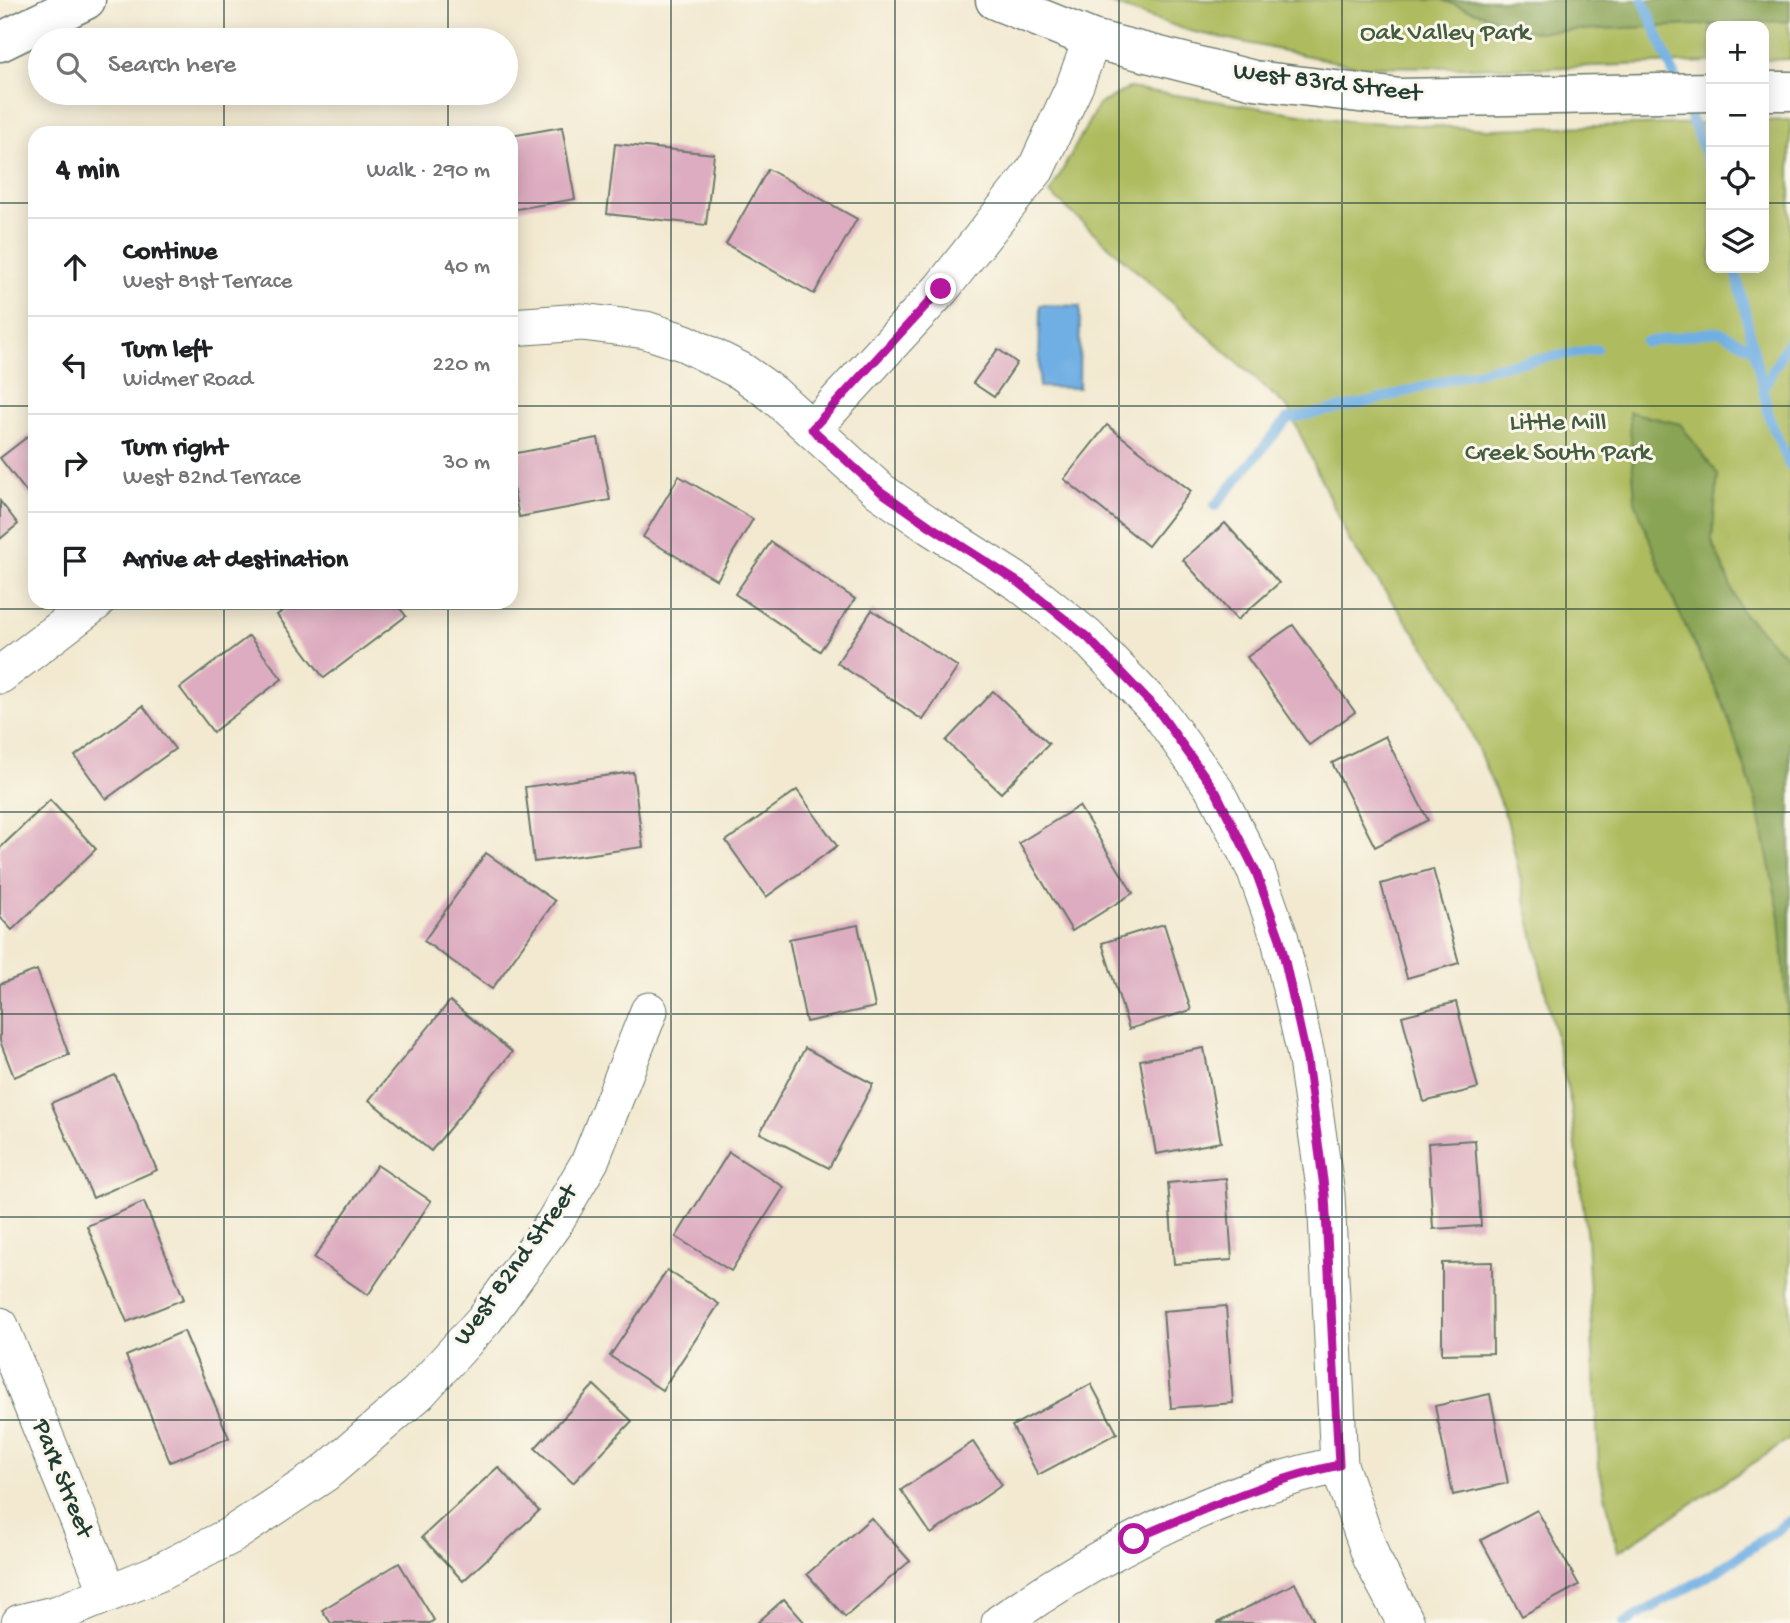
<!DOCTYPE html>
<meta charset="utf-8">
<style>
:root{--surface:#fff;--page:#f6f6f6;--text:#202124;--muted:#757577;--line:#e0e0e0}
body{margin:0;font-family:"Gochi Hand",sans-serif;background:var(--page);color:var(--text)}
.controls{position:absolute;right:21px;top:21px;display:grid;overflow:hidden;border-radius:14px;box-shadow:0 4px 18px #0003}
.controls button{width:63px;height:63px;display:grid;place-items:center;padding:0;border:0;border-bottom:2px solid var(--line);background:var(--surface);color:var(--text);font:35px sans-serif}
.stop{position:absolute;width:21px;height:21px;margin:-16px;border:5px solid #b5179e;border-radius:50%;background:#fff}
.stop.end{background:#b5179e;border-color:#fff;box-shadow:0 2px 7px #0008}
.list{margin:0;padding:0;list-style:none}
h2{display:flex;justify-content:space-between;align-items:center;height:91px;margin:0;padding:0 28px;font-size:30px}
h2 small{font-size:23px;font-weight:400;color:var(--muted)}
.list li{display:grid;grid-template-columns:46px 1fr auto;gap:21px;align-items:center;box-sizing:border-box;height:98px;padding:0 28px;border-top:2px solid var(--line)}
.list b{display:block;font-size:26px;white-space:nowrap}
.list p{margin:0;font-size:23px;white-space:nowrap;color:var(--muted)}
.list em{font-size:23px;font-style:normal;color:var(--muted)}
.icon{flex:none;width:38px;height:38px;fill:none;stroke:currentColor;stroke-width:2;stroke-linecap:round;stroke-linejoin:round}
.map{position:relative;flex:none;width:1790px;height:1623px;overflow:hidden}
.search{position:absolute;background:var(--surface);box-shadow:0 4px 18px #0003;left:28px;top:28px;width:490px;height:77px;display:flex;align-items:center;gap:18px;box-sizing:border-box;padding:0 24px;border-radius:38px;color:var(--muted);font-size:26px}
.panel{position:absolute;background:var(--surface);box-shadow:0 4px 18px #0003;left:28px;top:126px;width:490px;height:483px;border-radius:21px}
.map>svg:first-child{display:block}
</style>
<div class="map">
<svg width="1790" height="1623" viewBox="0 0 1790 1623">
<rect width="100%" height="100%" fill="#fbf7ec"/>
<filter id="ink" filterUnits="userSpaceOnUse"><feTurbulence type="fractalNoise" baseFrequency=".0143" numOctaves="2"/><feDisplacementMap in="SourceGraphic" scale="14" xChannelSelector="R" yChannelSelector="G"/><feConvolveMatrix kernelMatrix="1 2 1 2 8 2 1 2 1" color-interpolation-filters="sRGB"/></filter>
<filter id="wash" filterUnits="userSpaceOnUse"><feTurbulence type="fractalNoise" baseFrequency=".00686" numOctaves="4" result="noise"/><feDisplacementMap in="SourceGraphic" scale="28" xChannelSelector="R" yChannelSelector="G"/><feGaussianBlur stdDeviation="1.57" result="paint"/><feColorMatrix in="noise" values="0 0 0 0 0 0 0 0 0 0 0 0 0 0 0 0 0 1.4 0 .05"/><feComposite in="paint" operator="in"/></filter>
<g filter="url(#wash)">
<rect width="100%" height="100%" fill="#f2e9d0"/>
<g fill="#aebc5e" stroke="#667c49" stroke-width="2">
<polygon points="1099,0 1784,0 1790,34 1790,59 1764,60 1764,26 1711,26 1711,62 1537,68 1356,66 1190,31"/>
<polygon points="1129,88 1347,121 1488,129 1711,123 1711,268 1764,268 1764,121 1790,120 1790,1439 1618,1552 1599,1467 1587,1239 1571,1105 1507,819 1451,684 1350,542 1288,408 1050,193 1098,105"/>
</g>
<g fill="#8aa455" stroke="#547044" stroke-width="2">
<polygon points="1442,0 1790,0 1790,21 1533,32"/>
<polygon points="1629,412 1680,424 1718,475 1712,541 1741,611 1790,661 1790,1045 1780,917 1757,804 1725,709 1669,591 1635,501"/>
</g>
<polygon fill="#70afe3" stroke="#48768c" stroke-width="2" points="1040,305 1080,306 1079,388 1039,387"/>
<g fill="none" stroke-linecap="round" stroke-linejoin="round">
<g stroke="#70afe3" stroke-width="10">
<polyline points="1643,0 1678,85"/>
<polyline points="1684,100 1711,169"/>
<polyline points="1735,268 1770,420 1790,466"/>
<polyline points="1645,342 1719,331 1753,349"/>
<polyline points="1763,389 1790,338"/>
<polyline points="1215,506 1287,419 1369,402 1494,367 1597,349"/>
<polyline points="1624,1623 1714,1573 1790,1521"/>
</g>
</g>
<g id="blocks">
<g fill="#ddacc0">
<polygon points="562,127 575,199 511,210 511,136"/>
<polygon points="615,144 714,154 706,225 607,214"/>
<polygon points="768,169 857,219 814,294 726,244"/>
<polygon points="998,349 1017,363 994,397 973,383"/>
<polygon points="1107,425 1191,491 1148,546 1064,479"/>
<polygon points="35,431 35,503 0,458"/>
<polygon points="598,438 610,500 519,517 511,477 511,454"/>
<polygon points="679,476 753,519 717,580 643,537"/>
<polygon points="0,501 18,524 0,539"/>
<polygon points="1225,523 1279,583 1237,620 1183,560"/>
<polygon points="771,542 855,599 820,651 735,594"/>
<polygon points="295,602 395,602 406,616 324,678 277,615"/>
<polygon points="872,610 958,667 923,720 837,663"/>
<polygon points="1293,625 1355,712 1309,745 1247,657"/>
<polygon points="249,636 282,679 213,732 180,688"/>
<polygon points="993,691 1049,744 1001,793 946,741"/>
<polygon points="143,706 175,749 106,799 75,756"/>
<polygon points="1385,736 1428,820 1375,847 1332,763"/>
<polygon points="633,772 643,847 534,862 525,787"/>
<polygon points="797,790 837,846 766,897 726,841"/>
<polygon points="50,800 96,849 12,930 0,917 0,848"/>
<polygon points="1079,806 1133,893 1072,931 1019,843"/>
<polygon points="486,853 555,901 492,989 424,941"/>
<polygon points="1433,869 1459,963 1407,978 1381,884"/>
<polygon points="1164,924 1191,1010 1129,1029 1102,943"/>
<polygon points="858,925 875,1007 806,1022 789,939"/>
<polygon points="37,970 69,1055 14,1077 0,1041 0,984"/>
<polygon points="450,1001 512,1052 431,1151 369,1100"/>
<polygon points="1456,1002 1478,1088 1424,1102 1402,1016"/>
<polygon points="805,1048 873,1084 829,1168 760,1133"/>
<polygon points="1204,1048 1221,1142 1156,1154 1140,1060"/>
<polygon points="115,1075 157,1170 93,1198 51,1103"/>
<polygon points="1475,1140 1481,1226 1433,1229 1428,1143"/>
<polygon points="729,1152 784,1187 731,1271 676,1237"/>
<polygon points="377,1165 431,1201 368,1295 314,1258"/>
<polygon points="1226,1178 1232,1260 1174,1264 1168,1183"/>
<polygon points="144,1202 184,1299 127,1322 87,1226"/>
<polygon points="1492,1262 1493,1353 1442,1354 1442,1263"/>
<polygon points="667,1270 719,1304 662,1390 610,1356"/>
<polygon points="1226,1306 1233,1403 1171,1408 1163,1311"/>
<polygon points="184,1331 229,1438 170,1462 126,1356"/>
<polygon points="1091,1384 1117,1433 1038,1475 1012,1426"/>
<polygon points="594,1385 632,1421 573,1483 535,1448"/>
<polygon points="1490,1394 1508,1483 1453,1495 1435,1406"/>
<polygon points="973,1442 1002,1485 931,1534 901,1490"/>
<polygon points="498,1467 539,1511 463,1581 422,1537"/>
<polygon points="1537,1510 1579,1585 1522,1616 1481,1540"/>
<polygon points="871,1518 910,1561 845,1617 807,1574"/>
<polygon points="399,1563 434,1620 430,1623 331,1623 322,1610"/>
<polygon points="1295,1583 1315,1623 1217,1623"/>
<polygon points="784,1599 805,1623 757,1623"/>
</g>
</g>
</g>
<g filter="url(#ink)">
<use href="#blocks" fill-opacity="0" stroke="#69796b" stroke-width="2"/>
<g fill="none" stroke-linecap="round" stroke-linejoin="round">
<defs>
<g id="street">
<polyline points="511,327 582,322 646,330 685,343 741,371 772,393 880,491 930,526 1021,584 1087,637 1159,712 1216,792 1256,871 1280,939 1307,1060 1326,1195 1339,1465 1372,1559 1406,1623"/>
<polyline points="812,429 941,289 1036,169 1075,85 1092,39"/>
<polyline points="0,675 96,602"/>
<polyline points="0,1326 108,1592"/>
<polyline points="20,1623 58,1614 156,1574 230,1536 325,1473 418,1393 485,1319 554,1223 590,1161 649,1011"/>
<path d="M1000,1623C1102,1551 1216,1491 1339,1465"/>
</g>
<g id="secondary">
<polyline points="995,0 1092,39 1254,80 1400,98 1711,92"/>
<polyline points="0,42 86,0"/>
<polyline points="1764,91 1790,91"/>
</g>
</defs>
<use href="#street" stroke="#69796b" stroke-width="39"/>
<use href="#secondary" stroke="#69796b" stroke-width="41"/>
<use href="#street" stroke="#fff" stroke-width="37"/>
<use href="#secondary" stroke="#fff" stroke-width="38"/>
</g>
</g>
<g fill="none" stroke-linecap="round" stroke-linejoin="round" filter="url(#ink)">
<path stroke="#b5179e" stroke-width="9" d="M941,289L812,429L880,491L930,526L1021,584L1087,637L1159,712L1216,792L1256,872L1280,939L1307,1060L1325,1195L1339,1465C1267,1480 1202,1510 1134,1539"/>
</g>
<path fill="none" stroke="#1f3d34" stroke-width="2" stroke-opacity="0.55" d="M224,0V40M448,0V40M671,0V1623M895,0V1623M1119,0V1623M1342,0V1623M1566,0V1623M224,93V133M448,93V133M0,203H35M511,203H1711M1764,203H1790M0,406H35M511,406H1790M224,602V1623M448,602V1623M0,609H1790M0,812H1790M0,1014H1790M0,1217H1790M0,1420H1790"/>
<g text-anchor="middle" dominant-baseline="central" stroke-width="6" stroke-linejoin="round" paint-order="stroke">
<g font-size="26" fill="#435d3e" stroke="#fbf7ec">
<text x="1445" y="34">Oak Valley Park</text>
<text x="1558" y="424">Little Mill<tspan x="1558" dy="30">Creek South Park</tspan></text>
</g>
<g font-size="26" fill="#1f3d34" stroke="#fbf7ec">
<text transform="translate(1327 84) rotate(7)">West 83rd Street</text>
<text transform="translate(517 1266) rotate(-54)">West 82nd Street</text>
<text transform="translate(61 1479) rotate(68)">Park Street</text>
</g>
</g>
</svg>
<div class="controls">
<button>+</button>
<button>−</button>
<button><svg class="icon" aria-label="locate" viewBox="0 0 24 24"><circle cx="12" cy="12" r="6"/><path d="M12 2v4M12 18v4M2 12h4M18 12h4"/></svg></button>
<button><svg class="icon" aria-label="layers" viewBox="0 0 24 24"><path d="M12 4l9 5-9 5-9-5zM3 14l9 5 9-5"/></svg></button>
</div>
<div class="stop" style="left:1134px;top:1539px"></div>
<div class="stop end" style="left:941px;top:289px"></div>
<div class="search"><svg class="icon" aria-label="search" viewBox="0 0 24 24"><circle cx="10" cy="10" r="6"/><path d="M15 15l6 6"/></svg>Search here</div>
<section class="panel">
<h2>4 min<small>Walk · 290 m</small></h2>
<ul class="list">
<li><svg class="icon" aria-label="ahead" viewBox="0 0 24 24"><path d="M12 20V5M6 11l6-6 6 6"/></svg><div><b>Continue</b><p>West 81st Terrace</p></div><em>40 m</em></li>
<li><svg class="icon" aria-label="left" viewBox="0 0 24 24"><path d="M17 20v-9H6M10 6l-5 5 5 5"/></svg><div><b>Turn left</b><p>Widmer Road</p></div><em>220 m</em></li>
<li><svg class="icon" aria-label="right" viewBox="0 0 24 24"><path d="M7 20v-9h11M14 6l5 5-5 5"/></svg><div><b>Turn right</b><p>West 82nd Terrace</p></div><em>30 m</em></li>
<li><svg class="icon" aria-label="arrive" viewBox="0 0 24 24"><path d="M6 21V4h12l-3 4 3 4H6"/></svg><div><b>Arrive at destination</b></div></li>
</ul>
</section>
</div>
